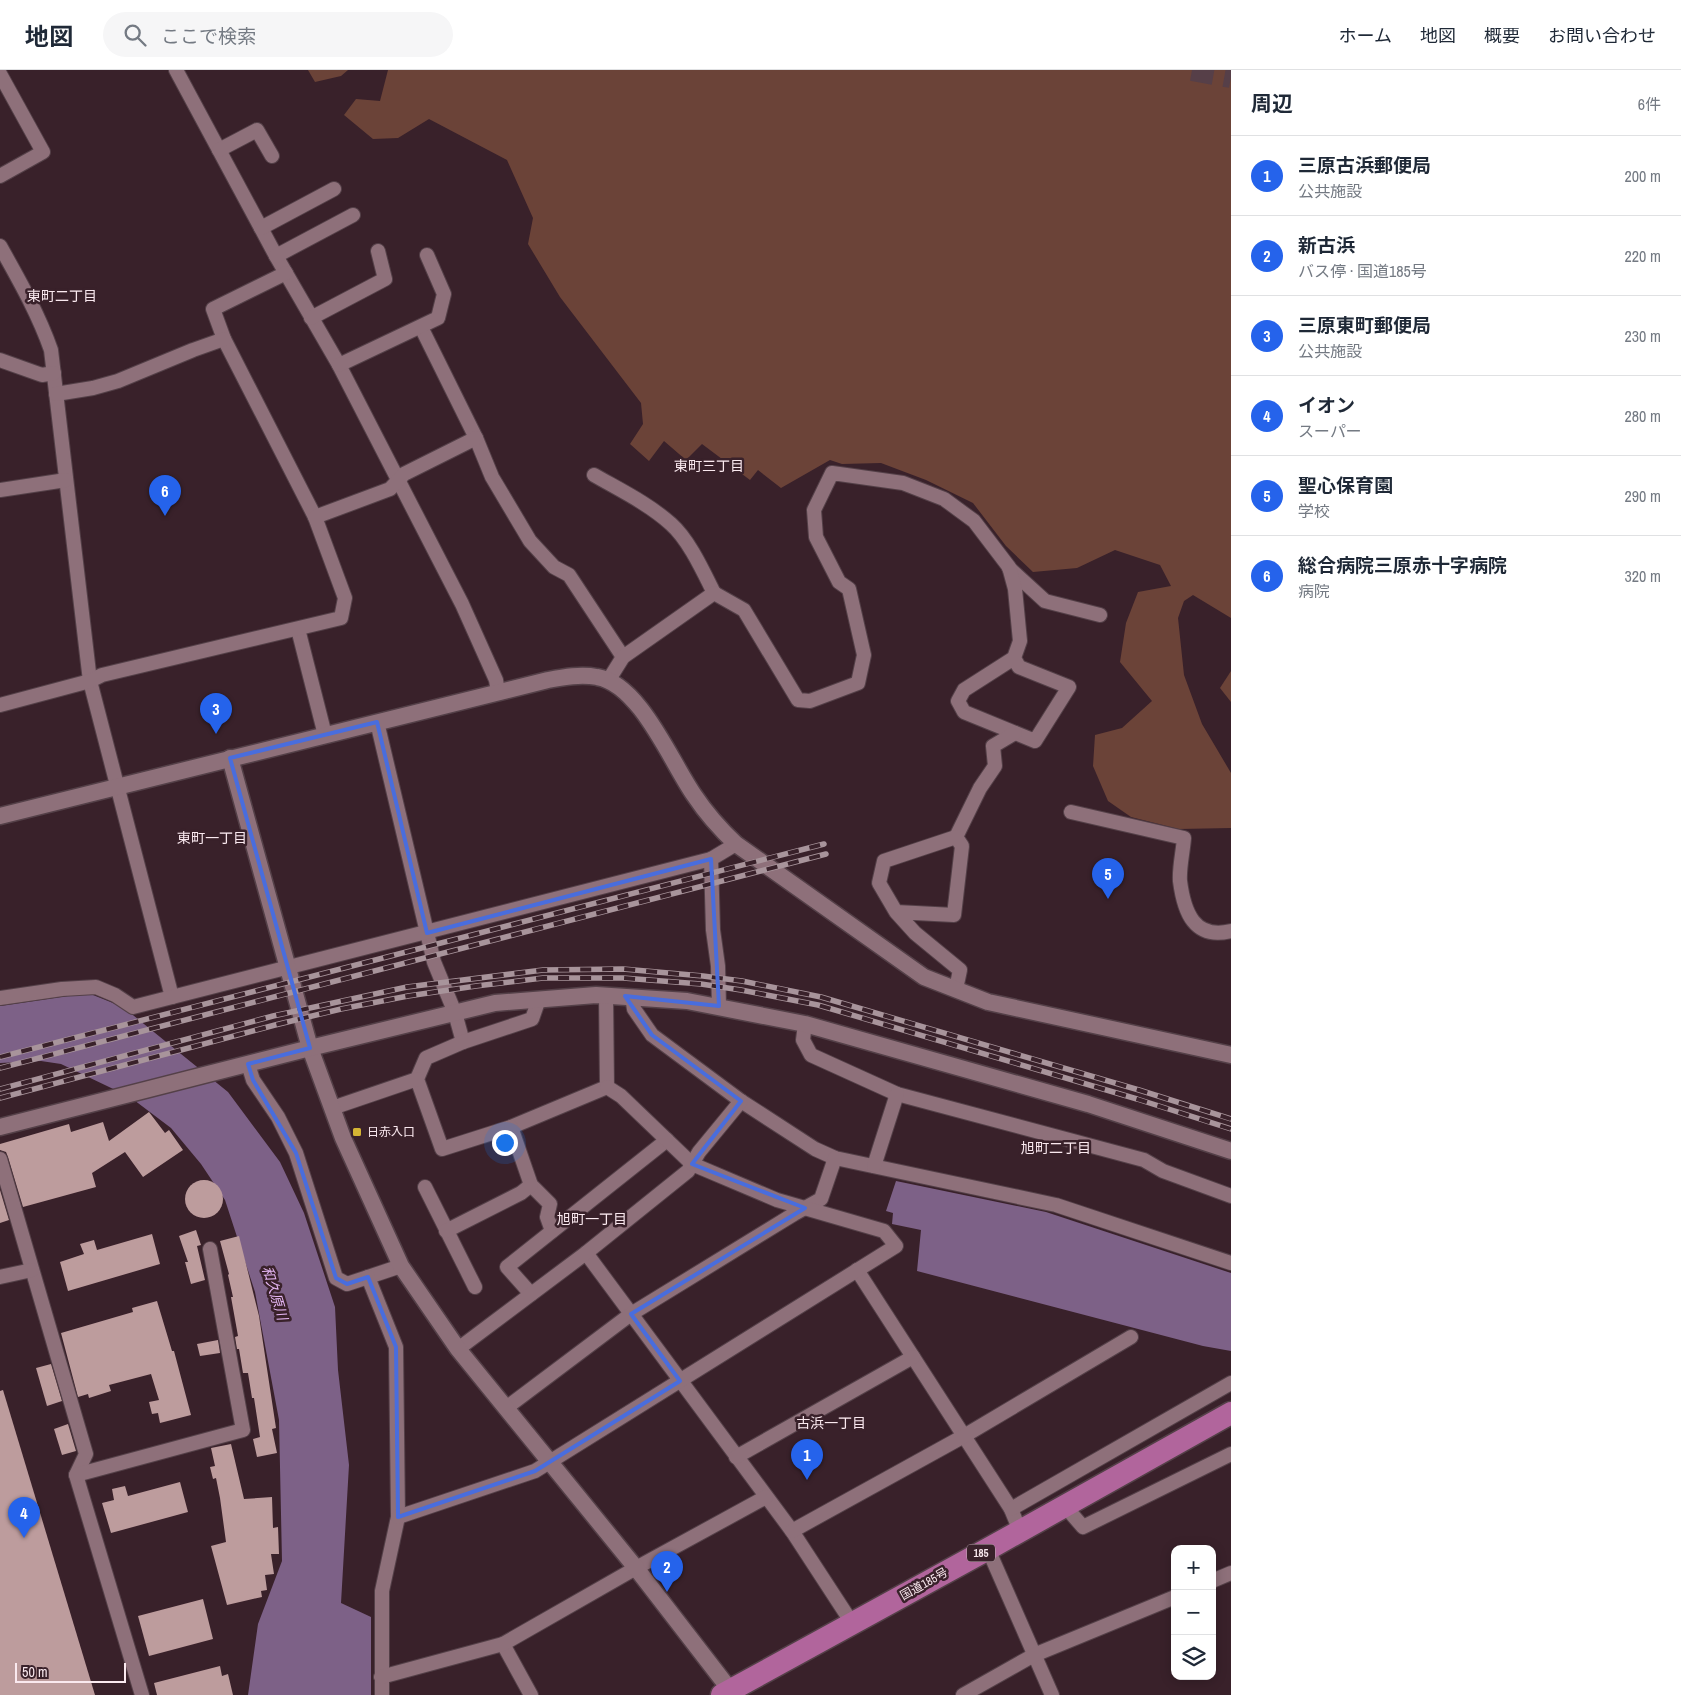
<!DOCTYPE html>
<html lang="ja">
<meta charset="utf-8">
<style>
:root{--surface:#fff;--page:#f6f6f7;--text:#1f2937;--muted:#747a83;--line:#e0e1e3;--accent:#2563eb}
body{margin:0;font-family:"Archivo Narrow","Noto Sans JP",sans-serif;background:var(--page);color:var(--text)}
.controls{position:absolute;right:15px;bottom:15px;display:grid;overflow:hidden;border-radius:10px;box-shadow:0 2px 12px #0003}
.controls button{width:45px;height:45px;display:grid;place-items:center;padding:0;border:0;border-bottom:1px solid var(--line);background:var(--surface);color:var(--text);font:25px sans-serif}
.scale{position:absolute;left:15px;bottom:12px;width:111px;box-sizing:border-box;padding-left:5px;border:2px solid #fae9ef;border-top:0;font-size:14px;line-height:18px;white-space:nowrap;color:#fae9ef;-webkit-text-stroke:4px #39212a;paint-order:stroke}
.you{position:absolute;left:504px;top:1072px;width:18px;height:18px;margin:-12px;border:4px solid #fff;border-radius:50%;background:#1a73e8;box-shadow:0 0 0 8px #1a73e833}
.badge{display:grid;place-items:center;width:32px;height:32px;border-radius:50%;background:var(--accent);color:#fff;font-size:16px;font-weight:700}
.pin{position:absolute;translate:-50% -41px;filter:drop-shadow(0 1px 2px #0008)}
.pin::after{content:'';position:absolute;top:26px;width:18px;height:15px;background:inherit;clip-path:polygon(0 0,100% 0,50% 100%)}
.list{margin:0;padding:0;list-style:none}
h2{display:flex;justify-content:space-between;align-items:center;height:65px;margin:0;padding:0 20px;font-size:21px}
h2 small{font-size:16px;font-weight:400;color:var(--muted)}
.list li{display:grid;grid-template-columns:32px 1fr auto;gap:15px;align-items:center;box-sizing:border-box;height:80px;padding:0 20px;border-top:1px solid var(--line)}
.list b{display:block;font-size:19px;white-space:nowrap}
.list p{margin:0;font-size:16px;white-space:nowrap;color:var(--muted)}
.list em{font-size:16px;font-style:normal;color:var(--muted)}
.icon{flex:none;width:28px;height:28px;fill:none;stroke:currentColor;stroke-width:2;stroke-linecap:round;stroke-linejoin:round}
.map{position:relative;flex:none;width:1231px;height:1625px;overflow:hidden}
header{display:flex;align-items:center;gap:30px;box-sizing:border-box;height:70px;padding:0 25px;background:var(--surface);border-bottom:1px solid var(--line)}
header strong{font-size:24px}
nav{display:flex;gap:28px;margin-inline-start:auto;font-size:18px}
.search{width:350px;height:45px;background:var(--page);display:flex;align-items:center;gap:12px;box-sizing:border-box;padding:0 18px;border-radius:28px;color:var(--muted);font-size:19px}
main{display:flex}
aside{flex:1;background:var(--surface)}
.map>svg:first-child{display:block}
</style>
<header>
<strong>地図</strong>
<div class="search"><svg class="icon" aria-label="search" viewBox="0 0 24 24"><circle cx="10" cy="10" r="6"/><path d="M15 15l6 6"/></svg>ここで検索</div>
<nav><a>ホーム</a><a>地図</a><a>概要</a><a>お問い合わせ</a></nav>
</header>
<main>
<div class="map">
<svg width="1231" height="1625" viewBox="0 0 1231 1625">
<rect width="100%" height="100%" fill="#39212a"/>
<g fill="#6b4338">
<polygon points="308,0 348,0 341,6 315,12"/>
<polygon points="388,0 1231,0 1231,548 1193,525 1184,531 1178,548 1184,605 1202,654 1231,703 1231,758 1179,759 1131,747 1108,731 1093,696 1095,665 1122,658 1152,631 1120,592 1126,553 1138,522 1171,516 1160,495 1115,480 1077,498 1033,502 1006,476 973,433 926,410 881,393 842,394 830,390 781,418 758,400 750,410 702,374 686,390 664,371 649,391 630,374 643,354 641,333 560,227 528,174 533,148 507,90 429,49 398,68 373,69 344,45 356,29 380,31"/>
<polygon points="1231,601 1231,632 1220,618"/>
</g>
<g fill="#7d6187">
<polygon points="88,923 123,937 228,1022 280,1092 304,1143 335,1237 338,1300 349,1395 341,1533 371,1547 371,1625 248,1625 258,1554 282,1491 279,1350 255,1222 225,1130 201,1094 171,1058 130,1027 61,994 41,991 0,993 0,936"/>
<polygon points="896,1111 1046,1142 1231,1203 1231,1281 1203,1276 917,1201 921,1160 892,1154 893,1143 886,1141"/>
</g>
<g fill="#bd9c9d">
<polygon points="149,1042 165,1063 169,1060 183,1080 143,1107 125,1082 92,1103 96,1117 23,1137 8,1087 6,1082 0,1080 0,1074 69,1054 71,1062 103,1052 109,1071"/>
<circle cx="204" cy="1129" r="19"/>
<polygon points="0,1120 9,1150 0,1153"/>
<polygon points="196,1160 201,1175 197,1176 205,1210 191,1214 185,1192 188,1192 179,1166"/>
<polygon points="152,1164 160,1194 68,1221 60,1192 84,1184 80,1174 94,1170 97,1180"/>
<polygon points="239,1166 259,1246 276,1358 272,1359 277,1383 257,1387 253,1369 260,1367 254,1328 252,1328 248,1303 243,1303 239,1279 237,1279 235,1267 238,1266 231,1227 233,1227 228,1205 229,1204 220,1171"/>
<polygon points="157,1231 172,1281 174,1281 191,1345 160,1353 158,1343 152,1344 149,1332 159,1330 151,1304 109,1315 111,1321 89,1328 88,1324 78,1327 61,1263 133,1242 132,1238"/>
<polygon points="218,1270 220,1283 200,1286 197,1274"/>
<polygon points="51,1294 62,1331 47,1336 36,1298"/>
<polygon points="3,1320 95,1625 0,1625 0,1321"/>
<polygon points="68,1354 76,1381 62,1385 54,1359"/>
<polygon points="231,1374 244,1429 272,1427 273,1458 278,1457 279,1484 271,1484 274,1504 265,1505 267,1520 261,1521 262,1527 227,1535 211,1476 226,1472 220,1428 216,1408 213,1409 210,1397 215,1396 211,1378"/>
<polygon points="180,1412 188,1442 111,1463 102,1433 114,1430 112,1419 125,1416 128,1426"/>
<polygon points="203,1529 213,1569 149,1586 138,1546"/>
<polygon points="220,1596 222,1606 228,1604 233,1625 157,1625 154,1613"/>
</g>
<g fill="none" stroke-linecap="round" stroke-linejoin="round">
<polyline stroke="#563f48" stroke-width="22" stroke-dasharray="22 11" stroke-linecap="butt" points="1192,0 1231,7"/>
<defs>
<g id="minor">
<polyline points="176,0 276,186 339,295 462,534 496,610 498,622"/>
<polyline points="0,4 43,82 0,106"/>
<polyline points="219,80 257,60 272,86"/>
<polyline points="261,158 334,119"/>
<path d="M0,176C19,210 38,243 51,280L90,611L172,927"/>
<polyline points="276,186 353,145"/>
<polyline points="286,203 213,239 224,269 315,447"/>
<polyline points="311,248 385,209 378,181"/>
<polyline points="421,257 476,368 492,407 530,471 554,497 569,505 623,587"/>
<polyline points="0,290 42,305 54,303"/>
<polyline points="339,295 438,248 444,224 427,185"/>
<polyline points="56,324 93,318 118,311 193,280 224,269"/>
<path d="M594,405C620,420 649,434 671,454C689,470 703,501 714,523"/>
<polyline points="0,420 66,410"/>
<polyline points="1009,498 1045,531 1100,545"/>
<polyline points="298,559 325,665"/>
<polyline points="608,611 623,587 714,523 744,540 798,630 810,631 858,613 864,585 849,519 839,512 816,467 814,440 832,403 903,413 944,429 974,451 1009,497 1015,519 1020,571 1014,588 964,620 958,631 964,642 1035,671 1069,617 1019,597 1014,588"/>
<polyline points="0,635 90,611 102,605 341,548 345,528 315,447 390,419 404,404 476,368"/>
<polyline points="377,652 434,892 455,943 463,972"/>
<path d="M1071,742L1184,768C1183,782 1179,798 1180,811C1184,842 1194,870 1231,861"/>
<polyline points="956,767 980,718 995,696 993,676 1015,663"/>
<polyline points="896,842 954,845 962,776 956,767 884,791 879,813 896,842 915,863 960,900 956,919"/>
<polyline points="606,925 607,1017"/>
<polyline points="632,927 634,939 652,965 741,1031 815,1079 835,1088 1056,1135 1231,1193"/>
<polyline points="0,928 62,919 96,917 115,925 133,937 711,789"/>
<polyline points="539,929 532,949 463,972 426,988 417,1009 442,1079 511,1057 607,1017"/>
<polyline points="719,936 718,896 713,860 711,789 736,774"/>
<polyline points="805,954 803,970 811,985 897,1024 1144,1090 1163,1101 1231,1126"/>
<polyline points="248,994 253,1010 278,1047 296,1083 336,1208 347,1214 401,1196"/>
<polyline points="332,1038 417,1009"/>
<polyline points="511,1057 531,1115 550,1134 547,1147 552,1161"/>
<polyline points="0,1089 86,1384 76,1405 142,1625"/>
<polyline points="874,1096 897,1024"/>
<polyline points="425,1117 475,1217"/>
<polyline points="446,1161 521,1123 531,1115"/>
<polyline points="586,1183 792,1461 852,1553"/>
<polyline points="857,1200 1011,1439 1020,1461"/>
<polyline points="0,1207 32,1200"/>
<polyline points="368,1207 396,1277 398,1447 382,1521 382,1625"/>
<polyline points="531,1224 507,1197 667,1070"/>
<polyline points="458,1279 586,1183 688,1101 699,1082 741,1031"/>
<polyline points="506,1338 631,1244 794,1144 821,1129 835,1088"/>
<polyline points="736,1387 913,1287"/>
<polyline points="76,1405 243,1360 210,1179"/>
<polyline points="1064,1435 1083,1457 1231,1384"/>
<polyline points="1011,1439 1231,1313"/>
<polyline points="398,1447 535,1401 896,1176 884,1161 777,1130 692,1094 621,1026 607,1017"/>
<polyline points="792,1461 964,1366 1131,1267"/>
<polyline points="988,1479 1052,1625"/>
<polyline points="1212,1511 1231,1503"/>
<polyline points="503,1574 531,1625"/>
<polyline points="381,1607 503,1574 636,1498 766,1427"/>
<polyline points="963,1625 1034,1585 1175,1527"/>
</g>
<g id="tertiary">
<polyline points="230,688 310,978 343,1068 401,1196 458,1279 636,1498 734,1625"/>
<path d="M0,746L548,610C564,607 581,604 597,607C640,614 671,692 694,725C706,743 720,759 736,774L924,907L988,932L1231,985"/>
<polyline points="0,1057 310,978 495,933 596,925 687,931 805,954 1088,1034 1231,1081"/>
</g>
<polyline id="trunk" points="722,1625 988,1479 1231,1343"/>
</defs>
<use href="#minor" stroke="#544048" stroke-width="16"/>
<use href="#tertiary" stroke="#544048" stroke-width="19"/>
<use href="#trunk" stroke="#544048" stroke-width="25"/>
<use href="#minor" stroke="#8e707a" stroke-width="14"/>
<use href="#tertiary" stroke="#8e707a" stroke-width="16"/>
<use href="#trunk" stroke="#b1659c" stroke-width="22"/>
<defs>
<g id="rail">
<polyline points="0,987 824,774"/>
<polyline points="0,998 826,784"/>
<polyline points="0,1019 273,946 407,917 543,900 623,899 703,906 742,911 821,927 1139,1020 1231,1049"/>
<polyline points="0,1028 275,955 341,939 408,926 476,916 543,908 623,908 701,914 741,920 818,935 1137,1029 1231,1059"/>
</g>
</defs>
<use href="#rail" stroke="#a8949b" stroke-width="5.5"/>
<use href="#rail" stroke="#39212a" stroke-width="4" stroke-dasharray="11" stroke-linecap="butt"/>
</g>
<path fill="none" stroke="#496ddd" stroke-width="4" stroke-linejoin="round" d="M377,652L427,863L711,789L719,936L625,926L652,965L741,1031L692,1094L805,1138L631,1244L680,1311L535,1401L398,1447L396,1277L368,1207L347,1214L336,1208L296,1083L253,1010L248,994L310,978L230,688Z"/>
<rect fill="#d5b534" stroke="#39212a" stroke-width="2" x="352" y="1057" width="10" height="10" rx="2.5"/>
<g text-anchor="middle" dominant-baseline="central" stroke-width="5" stroke-linejoin="round" paint-order="stroke">
<rect fill="#39212a" stroke="#c0adb4" stroke-width="1" x="967" y="1474.5" width="28" height="17" rx="4"/>
<g font-size="11" font-weight="bold" fill="#fae9ef">
<text x="981" y="1483">185</text>
</g>
<g font-size="12" fill="#fae9ef" stroke="#39212a" text-anchor="start">
<text x="367" y="1062">日赤入口</text>
</g>
<g font-size="12" fill="#fae9ef" stroke="#39212a">
<text transform="translate(924 1514) rotate(-29)">国道185号</text>
</g>
<g font-size="14" fill="#fae9ef" stroke="#39212a">
<text x="62" y="226">東町二丁目</text>
<text x="709" y="396">東町三丁目</text>
<text x="212" y="768">東町一丁目</text>
<text x="1056" y="1078">旭町二丁目</text>
<text x="592" y="1149">旭町一丁目</text>
<text x="831" y="1353">古浜一丁目</text>
</g>
<g font-size="14" font-style="italic" fill="#e4b6f3" stroke="#39212a">
<text transform="translate(275 1223) rotate(73)">和久原川</text>
</g>
</g>
</svg>
<div class="controls">
<button>+</button>
<button>−</button>
<button><svg class="icon" aria-label="layers" viewBox="0 0 24 24"><path d="M12 4l9 5-9 5-9-5zM3 14l9 5 9-5"/></svg></button>
</div>
<div class="scale">50 m</div>
<div class="you"></div>
<div class="pin badge" style="left:807px;top:1410px">1</div>
<div class="pin badge" style="left:667px;top:1522px">2</div>
<div class="pin badge" style="left:216px;top:664px">3</div>
<div class="pin badge" style="left:24px;top:1468px">4</div>
<div class="pin badge" style="left:1108px;top:829px">5</div>
<div class="pin badge" style="left:165px;top:446px">6</div>
</div>
<aside>
<h2>周辺<small>6件</small></h2>
<ul class="list">
<li><span class="badge">1</span><div><b>三原古浜郵便局</b><p>公共施設</p></div><em>200 m</em></li>
<li><span class="badge">2</span><div><b>新古浜</b><p>バス停 · 国道185号</p></div><em>220 m</em></li>
<li><span class="badge">3</span><div><b>三原東町郵便局</b><p>公共施設</p></div><em>230 m</em></li>
<li><span class="badge">4</span><div><b>イオン</b><p>スーパー</p></div><em>280 m</em></li>
<li><span class="badge">5</span><div><b>聖心保育園</b><p>学校</p></div><em>290 m</em></li>
<li><span class="badge">6</span><div><b>総合病院三原赤十字病院</b><p>病院</p></div><em>320 m</em></li>
</ul>
</aside>
</main>
